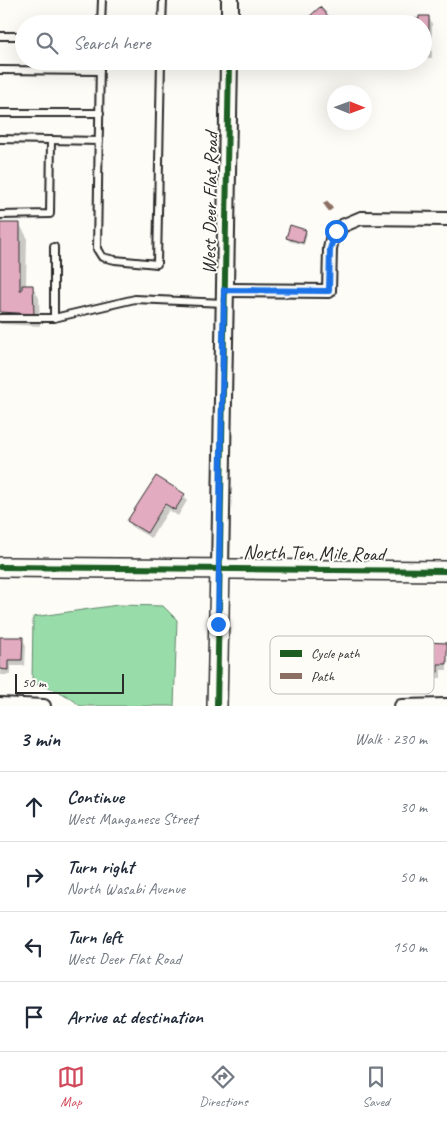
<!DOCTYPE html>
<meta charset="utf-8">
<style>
:root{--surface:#fff;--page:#f2f2f3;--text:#1f2937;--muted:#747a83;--line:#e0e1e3;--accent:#d1495b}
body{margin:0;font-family:Caveat,sans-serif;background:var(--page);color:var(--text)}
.compass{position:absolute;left:327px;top:85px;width:45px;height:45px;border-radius:50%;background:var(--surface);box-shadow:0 5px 20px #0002;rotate:91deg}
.scale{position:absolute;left:15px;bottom:12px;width:109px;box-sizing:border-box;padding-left:5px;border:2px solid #2b2b2b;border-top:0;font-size:14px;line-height:18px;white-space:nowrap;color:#2b2b2b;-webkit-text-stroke:4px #fdfcf7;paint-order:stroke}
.stop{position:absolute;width:15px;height:15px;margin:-11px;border:4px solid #1a73e8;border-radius:50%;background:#fff}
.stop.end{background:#1a73e8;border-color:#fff;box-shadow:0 1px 5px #0008}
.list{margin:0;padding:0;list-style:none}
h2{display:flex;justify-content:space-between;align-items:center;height:65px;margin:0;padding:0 20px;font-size:21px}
h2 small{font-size:16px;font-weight:400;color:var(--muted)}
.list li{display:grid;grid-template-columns:32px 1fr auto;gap:15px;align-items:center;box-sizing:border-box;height:70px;padding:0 20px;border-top:1px solid var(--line)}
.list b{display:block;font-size:19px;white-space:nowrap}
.list p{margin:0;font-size:16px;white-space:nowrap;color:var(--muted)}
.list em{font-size:16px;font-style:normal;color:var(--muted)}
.icon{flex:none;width:28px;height:28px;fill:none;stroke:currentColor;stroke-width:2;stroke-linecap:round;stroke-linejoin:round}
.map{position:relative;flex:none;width:447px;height:706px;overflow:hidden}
.search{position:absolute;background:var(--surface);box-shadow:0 5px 20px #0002;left:15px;right:15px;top:15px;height:55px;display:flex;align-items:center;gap:12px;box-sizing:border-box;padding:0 18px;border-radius:28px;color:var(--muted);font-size:19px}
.sheet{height:345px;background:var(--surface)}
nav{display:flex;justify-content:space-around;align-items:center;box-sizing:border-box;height:70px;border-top:1px solid var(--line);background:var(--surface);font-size:14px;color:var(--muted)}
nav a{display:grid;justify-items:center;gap:2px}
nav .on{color:var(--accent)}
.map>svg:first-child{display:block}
</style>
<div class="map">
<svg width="447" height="706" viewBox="0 0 447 706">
<rect width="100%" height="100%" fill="#fdfcf7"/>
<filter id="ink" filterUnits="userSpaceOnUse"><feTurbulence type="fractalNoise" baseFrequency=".02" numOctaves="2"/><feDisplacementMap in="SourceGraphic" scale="10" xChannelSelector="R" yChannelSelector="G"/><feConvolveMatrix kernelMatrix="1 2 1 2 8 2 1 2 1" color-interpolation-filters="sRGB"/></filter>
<g filter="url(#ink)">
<path fill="#98dda9" stroke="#62846a" d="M118,605L163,606L177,620L174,706H80C66,692 49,688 32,683L33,617Z"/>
<g fill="#0003">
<polygon points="429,17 432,24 432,58 423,58 423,24 420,20"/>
<polygon points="355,61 380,61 380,64 356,64"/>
<polygon points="0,224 20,225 27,237 26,286 32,286 39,298 40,326 0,324"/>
<polygon points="305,231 307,234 304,245 289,241 288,238"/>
<polygon points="184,495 187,501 178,516 169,510 151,538 132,527 129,521"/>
<polygon points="0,638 22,639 26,645 25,666 11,666 11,675 0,675"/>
<polygon points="447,644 447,670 441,670 441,678 427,678 424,672"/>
</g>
<g fill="#e2abbf" stroke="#2b2b2b">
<polygon points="320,7 332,20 328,24 301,24"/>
<polygon points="419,16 429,16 429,52 423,52 423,24 401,24 401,19 419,19"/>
<polygon points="0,223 20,223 20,290 22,290 22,285 33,285 34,314 0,312"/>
<polygon points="290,225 306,230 303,243 286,238"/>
<polygon points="156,476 185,494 175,510 165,504 147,533 127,521"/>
<polygon points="0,637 23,637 22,660 8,660 8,670 0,669"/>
<polygon points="423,642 447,643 447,664 438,664 438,672 422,672"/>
</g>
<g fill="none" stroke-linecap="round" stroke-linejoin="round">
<defs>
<g id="service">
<polyline points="101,24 102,0"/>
<polyline points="162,24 163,0"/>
<polyline points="0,36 24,36"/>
<polyline points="100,61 97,249 102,257 115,260 157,264 161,61"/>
<polyline points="0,70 100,71"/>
<polyline points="0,113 100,113"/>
<polyline points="0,139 99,141"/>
<polyline points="0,215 50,214 51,140"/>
<polyline points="54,247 54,318"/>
<polyline points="0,318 54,318 135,299 224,303"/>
</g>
<g id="minor">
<polyline points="225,290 329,291 330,249 332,239 342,226 361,218 447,219"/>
<polyline points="0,704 44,706"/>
<polyline points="401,706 447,705"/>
</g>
<g id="tertiary">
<polyline points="230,24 230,0"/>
<polyline points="220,568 229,61"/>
</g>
<g id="secondary">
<polyline points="0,567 447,571"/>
<polyline points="217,706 220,568"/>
</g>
</defs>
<use href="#service" stroke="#2b2b2b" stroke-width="10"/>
<use href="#minor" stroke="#2b2b2b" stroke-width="16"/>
<use href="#tertiary" stroke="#2b2b2b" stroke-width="20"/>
<use href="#secondary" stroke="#2b2b2b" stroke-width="22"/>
<use href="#service" stroke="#fdfcf7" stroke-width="6"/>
<use href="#minor" stroke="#fdfcf7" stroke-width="12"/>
<use href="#tertiary" stroke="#fdfcf7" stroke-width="16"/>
<use href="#secondary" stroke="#fdfcf7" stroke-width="19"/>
<polyline stroke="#8d6e63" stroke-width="5" stroke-dasharray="10 5" stroke-linecap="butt" points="325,202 334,214"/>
<defs>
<g id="cycleway">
<polyline points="0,567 447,571"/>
<polyline points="217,706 229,61"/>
</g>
</defs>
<use href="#cycleway" stroke="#fdfcf7" stroke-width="9"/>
<use href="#cycleway" stroke="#1b5e20" stroke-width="6"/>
</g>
</g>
<g fill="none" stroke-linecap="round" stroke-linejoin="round" filter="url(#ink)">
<polyline stroke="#1a73e8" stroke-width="6" points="218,624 224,290 329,291 330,249 336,231"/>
</g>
<g text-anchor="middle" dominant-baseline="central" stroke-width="4" stroke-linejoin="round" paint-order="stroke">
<g font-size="20" fill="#2b2b2b" stroke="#fdfcf7">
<text transform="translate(210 203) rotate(-89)">West Deer Flat Road</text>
<text transform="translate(314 553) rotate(1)">North Ten Mile Road</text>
</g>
</g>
<rect x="270" y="636" width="164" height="58" rx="8" fill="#fdfcf7" stroke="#bebdba" stroke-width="1"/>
<rect x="280" y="650" width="22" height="7" fill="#1b5e20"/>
<rect x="280" y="673" width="22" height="6" fill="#8d6e63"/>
<g font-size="14" fill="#2b2b2b">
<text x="311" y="658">Cycle path</text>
<text x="311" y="681">Path</text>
</g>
</svg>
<svg class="compass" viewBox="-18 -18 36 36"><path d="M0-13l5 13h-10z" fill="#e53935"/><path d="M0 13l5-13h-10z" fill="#747a83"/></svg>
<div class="scale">50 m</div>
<div class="stop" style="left:336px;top:231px"></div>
<div class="stop end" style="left:218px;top:624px"></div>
<div class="search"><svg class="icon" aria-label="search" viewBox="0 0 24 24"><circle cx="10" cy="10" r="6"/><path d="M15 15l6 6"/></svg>Search here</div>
</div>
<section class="sheet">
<h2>3 min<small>Walk · 230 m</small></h2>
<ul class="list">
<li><svg class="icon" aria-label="ahead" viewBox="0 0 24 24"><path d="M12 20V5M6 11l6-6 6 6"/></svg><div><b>Continue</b><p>West Manganese Street</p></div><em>30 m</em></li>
<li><svg class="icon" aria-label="right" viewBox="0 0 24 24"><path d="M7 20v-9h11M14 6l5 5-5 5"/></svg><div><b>Turn right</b><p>North Wasabi Avenue</p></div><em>50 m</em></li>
<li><svg class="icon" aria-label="left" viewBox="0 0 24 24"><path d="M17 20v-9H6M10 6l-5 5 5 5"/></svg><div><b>Turn left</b><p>West Deer Flat Road</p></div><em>150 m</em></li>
<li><svg class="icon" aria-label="arrive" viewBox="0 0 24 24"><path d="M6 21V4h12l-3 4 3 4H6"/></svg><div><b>Arrive at destination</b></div></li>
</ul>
</section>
<nav>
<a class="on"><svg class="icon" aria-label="map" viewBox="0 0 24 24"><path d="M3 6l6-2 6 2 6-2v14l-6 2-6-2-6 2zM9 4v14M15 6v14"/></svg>Map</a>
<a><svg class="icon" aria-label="directions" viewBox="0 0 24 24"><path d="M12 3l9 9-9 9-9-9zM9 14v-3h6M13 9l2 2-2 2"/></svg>Directions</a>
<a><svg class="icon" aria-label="saved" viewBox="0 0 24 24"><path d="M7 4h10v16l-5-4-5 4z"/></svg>Saved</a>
</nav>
